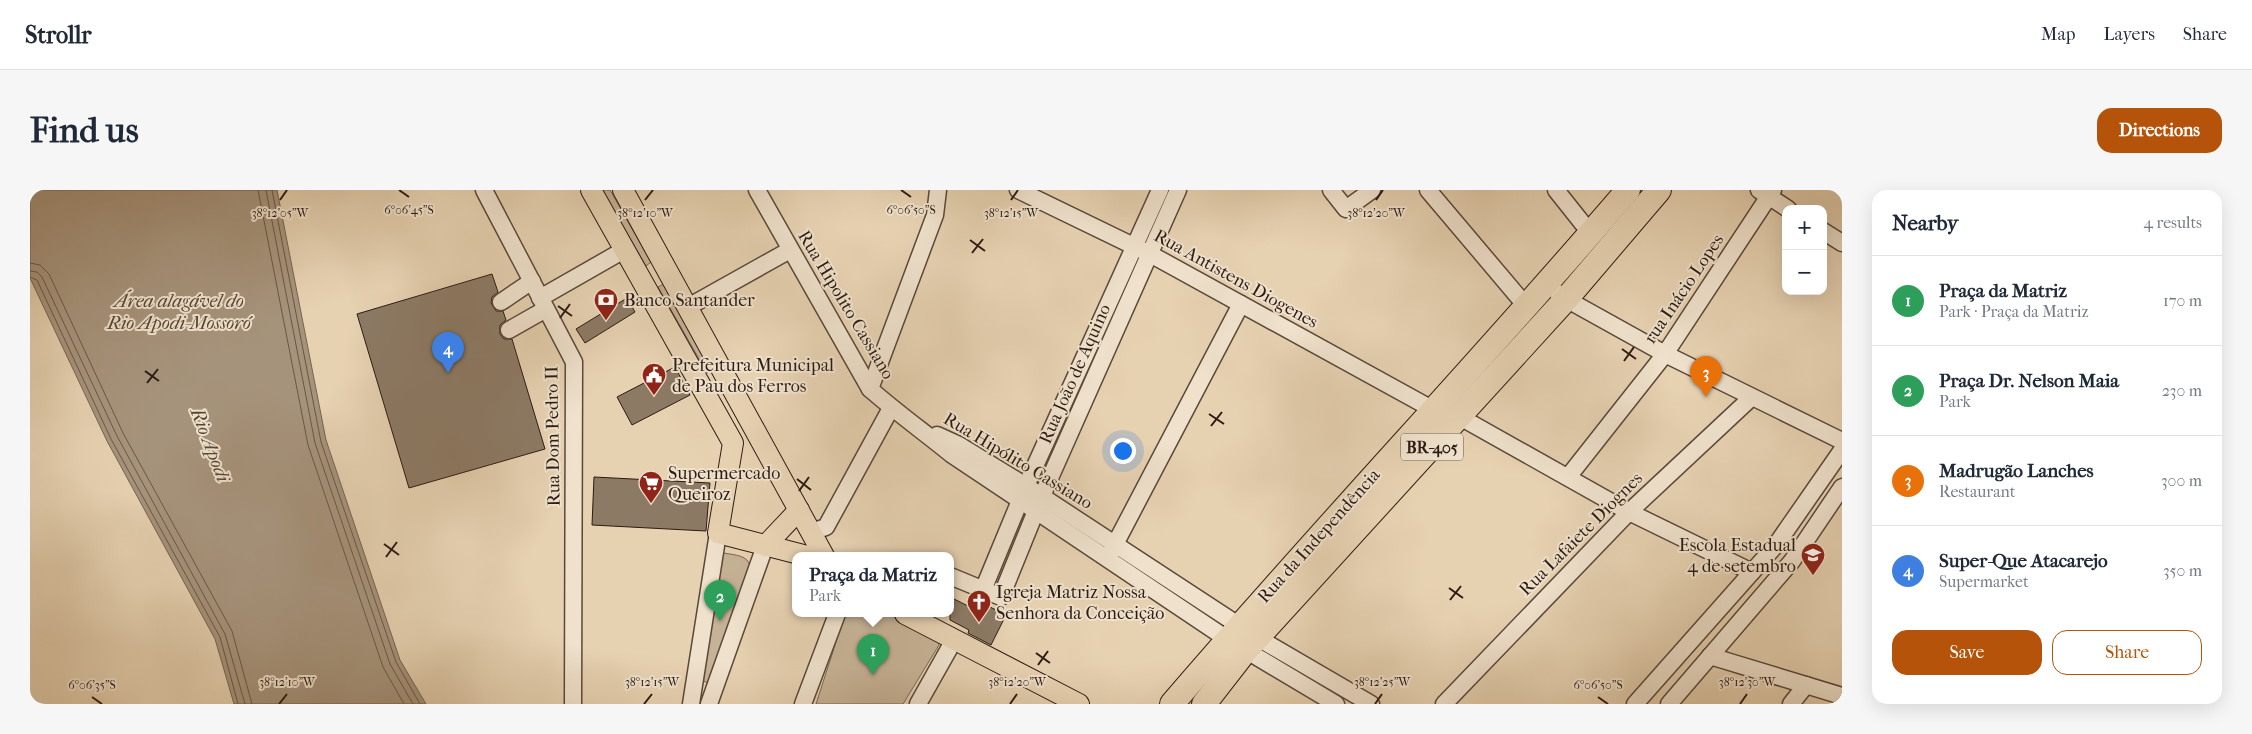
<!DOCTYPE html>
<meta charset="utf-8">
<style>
:root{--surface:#fff;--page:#f6f6f7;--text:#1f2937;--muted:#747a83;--line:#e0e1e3;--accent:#b45309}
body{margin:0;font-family:"IM FELL French Canon",serif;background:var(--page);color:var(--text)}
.controls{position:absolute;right:15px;top:15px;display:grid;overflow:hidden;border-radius:10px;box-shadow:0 5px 20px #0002}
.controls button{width:45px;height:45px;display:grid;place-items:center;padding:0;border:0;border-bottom:1px solid var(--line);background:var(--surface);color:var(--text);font:25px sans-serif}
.you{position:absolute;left:1092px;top:260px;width:18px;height:18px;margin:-12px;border:4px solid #fff;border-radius:50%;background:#1a73e8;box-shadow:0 0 0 8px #1a73e833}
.badge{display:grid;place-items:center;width:32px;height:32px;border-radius:50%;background:var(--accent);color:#fff;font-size:16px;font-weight:700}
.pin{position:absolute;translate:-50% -41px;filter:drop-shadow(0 1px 2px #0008)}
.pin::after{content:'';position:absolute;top:26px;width:18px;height:15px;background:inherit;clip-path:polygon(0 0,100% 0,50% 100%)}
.popup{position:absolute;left:762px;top:362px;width:162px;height:65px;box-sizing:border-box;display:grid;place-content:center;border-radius:10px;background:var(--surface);filter:drop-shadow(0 1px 4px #0005);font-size:16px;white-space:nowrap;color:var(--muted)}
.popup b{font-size:19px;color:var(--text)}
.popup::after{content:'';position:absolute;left:50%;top:100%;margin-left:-10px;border:10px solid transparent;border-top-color:var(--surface)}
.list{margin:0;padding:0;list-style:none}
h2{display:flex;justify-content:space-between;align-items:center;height:65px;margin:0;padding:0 20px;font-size:21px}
h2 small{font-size:16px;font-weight:400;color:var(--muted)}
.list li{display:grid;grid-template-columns:32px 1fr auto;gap:15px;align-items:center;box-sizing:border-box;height:90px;padding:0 20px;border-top:1px solid var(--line)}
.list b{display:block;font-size:19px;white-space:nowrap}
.list p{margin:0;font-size:16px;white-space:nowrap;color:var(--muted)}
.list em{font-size:16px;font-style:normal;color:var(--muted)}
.actions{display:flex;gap:10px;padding:15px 20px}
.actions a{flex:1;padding:11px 0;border:1px solid var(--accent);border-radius:15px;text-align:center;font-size:18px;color:var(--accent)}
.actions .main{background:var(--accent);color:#fff}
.map{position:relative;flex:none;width:1812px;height:514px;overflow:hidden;border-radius:15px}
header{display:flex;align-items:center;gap:30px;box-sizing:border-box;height:70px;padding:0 25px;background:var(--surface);border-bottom:1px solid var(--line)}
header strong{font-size:24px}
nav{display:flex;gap:28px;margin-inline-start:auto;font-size:18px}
.intro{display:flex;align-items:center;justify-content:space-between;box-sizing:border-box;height:120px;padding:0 30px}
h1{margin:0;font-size:35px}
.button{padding:12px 22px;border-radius:15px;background:var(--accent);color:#fff;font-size:18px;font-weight:700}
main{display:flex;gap:30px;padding:0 30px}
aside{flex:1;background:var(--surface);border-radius:15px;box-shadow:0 5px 20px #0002}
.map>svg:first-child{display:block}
</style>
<header>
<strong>Strollr</strong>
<nav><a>Map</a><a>Layers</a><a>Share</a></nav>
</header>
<div class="intro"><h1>Find us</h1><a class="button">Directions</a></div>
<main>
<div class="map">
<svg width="1812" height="514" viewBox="0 0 1812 514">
<rect width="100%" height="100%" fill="#e6d1b1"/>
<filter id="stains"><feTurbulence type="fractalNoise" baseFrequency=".004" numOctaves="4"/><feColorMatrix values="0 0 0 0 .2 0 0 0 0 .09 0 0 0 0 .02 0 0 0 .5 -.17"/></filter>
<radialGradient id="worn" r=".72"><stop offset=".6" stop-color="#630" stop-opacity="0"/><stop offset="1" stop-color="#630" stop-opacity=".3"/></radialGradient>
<g fill="#c6b296" stroke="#786654">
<polygon points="572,0 580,0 621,72 616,76"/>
<polygon points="634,94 682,180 677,183 628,97"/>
<path d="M694,363C704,365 719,365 720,377L678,493L671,490L690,365Z"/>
<polygon points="815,424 858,424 907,449 909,455 873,514 786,514"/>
</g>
<polygon fill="#a6937b" stroke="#756351" points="0,0 247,0 296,250 370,470 396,514 204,514 185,449 77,251 0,88"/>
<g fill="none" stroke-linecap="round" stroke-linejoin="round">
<g stroke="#685747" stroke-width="1">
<polyline points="228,0 278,255 353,477 374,514"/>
<polyline points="236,0 285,253 360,474 383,514"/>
<polyline points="242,0 291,252 366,472 390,514"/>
<polyline points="0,73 10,75 19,84 93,243 202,441 222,514"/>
<polyline points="0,81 7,82 12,87 87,246 195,444 215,514"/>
<polyline points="0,87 7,90 81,249 190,447 208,514"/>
</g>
</g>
<g fill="#8c7a65" stroke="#2b1b13">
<polygon points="462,84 468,102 462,107 461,113 466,121 473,121 476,130 470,135 470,144 474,149 482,149 515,259 379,298 327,124"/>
<polygon points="597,108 605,122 555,153 546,139"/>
<polygon points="645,177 660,205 602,235 587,207"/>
<polygon points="564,287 680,293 676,341 562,335"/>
<polygon points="920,407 950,422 954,414 976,425 961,455 938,443 939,440 920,430"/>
</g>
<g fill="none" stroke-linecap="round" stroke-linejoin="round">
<defs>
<g id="minor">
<polyline points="454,0 544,172 543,514"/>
<path d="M727,0L840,199C866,222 894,242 921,264L1197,449L1306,514"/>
<polyline points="988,0 1120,64 1402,219"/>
<polyline points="1301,0 1316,19 1342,0"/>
<polyline points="1398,0 1496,116"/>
<polyline points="1526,0 1561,44"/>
<polyline points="1729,0 1758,19"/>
<polyline points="1793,41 1812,53"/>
<polyline points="1528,103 1536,109 1635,164 1812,251"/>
<polyline points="510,108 594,60"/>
<polyline points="471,112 502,91"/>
<polyline points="658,117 760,60"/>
<polyline points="479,140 516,119"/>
<polyline points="840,199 905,25 908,0"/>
<polyline points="1430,227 1599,322 1722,382"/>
<polyline points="907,245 929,255 996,296 1228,448 1341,514"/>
<polyline points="1538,287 1635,164 1743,0"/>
<polyline points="781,342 796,337 861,218"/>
<polyline points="1081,362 1211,114"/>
<polyline points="920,386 971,407 1012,306 1148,0"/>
<polyline points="953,400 996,296 1130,0"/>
<polyline points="1680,466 1812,506"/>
<polyline points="661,514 688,343"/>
<polyline points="679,514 735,356"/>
<polyline points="773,514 807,424"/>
<polyline points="888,514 924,450"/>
<polyline points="1414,514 1599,322 1722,207"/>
<polyline points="1605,514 1746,355 1812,260"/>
<polyline points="1639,514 1762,371 1812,297"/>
<polyline points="1761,514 1776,495"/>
</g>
<g id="major">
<polyline points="561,0 703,253 688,343 777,366"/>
<polyline points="593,0 794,366"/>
<polyline points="735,356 769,320"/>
<polyline points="875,424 1049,514"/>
</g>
<g id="highway">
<path d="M1142,514C1291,340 1449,174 1598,0"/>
<polyline points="1174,514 1216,460 1536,109 1629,0"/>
</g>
</defs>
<use href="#minor" stroke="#5a483a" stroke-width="19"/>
<use href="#major" stroke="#2b1b13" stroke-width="22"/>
<use href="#highway" stroke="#2b1b13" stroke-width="26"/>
<use href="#minor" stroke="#efe1cc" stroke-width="16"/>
<use href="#major" stroke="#e6d1b1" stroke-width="20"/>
<use href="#highway" stroke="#e6d1b1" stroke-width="24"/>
</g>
<path fill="none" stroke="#2b1b13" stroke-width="2" d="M369,0L379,7M871,0L881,7M250,10L257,0M615,10L623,0M981,10L988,0M1346,10L1353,0M940,50L955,61M942,63L953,49M528,116L542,126M530,128L540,114M1592,159L1606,169M1594,171L1604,157M115,181L129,191M117,193L128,179M1179,224L1194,234M1181,236L1192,222M767,289L781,300M769,301L779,287M354,354L369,365M356,367L367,352M1419,398L1433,408M1420,410L1431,396M1006,463L1020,473M1008,475L1018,461M62,507L72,514M1568,507L1578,514M249,514L257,504M614,514L622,504M980,514L987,504M1345,514L1352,504M1710,514L1717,504"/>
<defs>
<symbol id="bank-pin" viewBox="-11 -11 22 30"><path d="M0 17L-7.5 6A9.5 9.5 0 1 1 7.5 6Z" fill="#8f2418" stroke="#efe1cc"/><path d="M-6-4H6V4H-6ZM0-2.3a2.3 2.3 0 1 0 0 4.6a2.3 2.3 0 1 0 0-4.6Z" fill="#fff"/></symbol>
<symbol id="civic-pin" viewBox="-11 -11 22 30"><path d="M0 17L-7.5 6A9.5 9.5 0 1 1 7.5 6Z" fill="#8f2418" stroke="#efe1cc"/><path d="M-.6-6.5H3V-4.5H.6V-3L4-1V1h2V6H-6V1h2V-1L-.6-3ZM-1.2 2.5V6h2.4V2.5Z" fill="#fff"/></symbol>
<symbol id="supermarket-pin" viewBox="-11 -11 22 30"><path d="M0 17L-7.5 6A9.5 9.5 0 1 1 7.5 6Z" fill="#8f2418" stroke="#efe1cc"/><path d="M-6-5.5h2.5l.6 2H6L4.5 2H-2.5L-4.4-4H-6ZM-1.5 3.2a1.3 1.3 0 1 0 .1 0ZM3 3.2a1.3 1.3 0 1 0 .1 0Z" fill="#fff"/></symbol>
<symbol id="school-pin" viewBox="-11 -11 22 30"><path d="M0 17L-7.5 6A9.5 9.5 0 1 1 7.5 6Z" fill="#8f2418" stroke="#efe1cc"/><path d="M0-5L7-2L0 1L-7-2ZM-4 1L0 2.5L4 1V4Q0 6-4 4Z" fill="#fff"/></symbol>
<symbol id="church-pin" viewBox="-11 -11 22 30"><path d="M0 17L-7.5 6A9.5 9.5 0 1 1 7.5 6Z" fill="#8f2418" stroke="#efe1cc"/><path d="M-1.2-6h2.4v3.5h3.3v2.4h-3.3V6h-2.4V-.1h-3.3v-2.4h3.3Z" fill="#fff"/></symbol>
</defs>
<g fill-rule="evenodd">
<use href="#bank-pin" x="562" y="96" width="28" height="38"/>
<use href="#civic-pin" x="610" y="171" width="28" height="38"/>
<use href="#supermarket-pin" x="607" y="279" width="28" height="38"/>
<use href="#school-pin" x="1769" y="351" width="28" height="38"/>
<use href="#church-pin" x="935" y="398" width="28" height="38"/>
</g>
<g text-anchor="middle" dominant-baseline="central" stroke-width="4" stroke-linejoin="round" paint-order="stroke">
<rect fill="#efe1cc" stroke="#66564a" stroke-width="1" x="1371" y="243.5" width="62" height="27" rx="4"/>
<g font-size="16" font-weight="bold" fill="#2b1b13">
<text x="1402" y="257">BR-405</text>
</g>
<g font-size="18" fill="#2b1b13" stroke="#efe1cc">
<text transform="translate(1206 89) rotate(29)">Rua Antistens Diogenes</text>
<text transform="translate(1654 99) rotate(-56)">rua Inácio Lopes</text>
<text transform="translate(816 115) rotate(59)">Rua Hipolito Cassiano</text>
<text transform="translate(1045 184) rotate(-66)">Rua João de Aquino</text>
<text transform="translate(523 246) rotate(-91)">Rua Dom Pedro II</text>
<text transform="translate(988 271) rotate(31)">Rua Hipólito Cassiano</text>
<text transform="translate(1551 344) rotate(-45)">Rua Lafaiete Diognes</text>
<text transform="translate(1289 346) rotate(-48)">Rua da Independência</text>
</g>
<g font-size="18" fill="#2b1b13" stroke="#efe1cc" text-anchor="start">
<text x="594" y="110">Banco Santander</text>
<text x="642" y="175">Prefeitura Municipal<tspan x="642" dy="21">de Pau dos Ferros</tspan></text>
<text x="638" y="283">Supermercado<tspan x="638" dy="21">Queiroz</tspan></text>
<text x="1766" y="355" text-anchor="end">Escola Estadual<tspan x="1766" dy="21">4 de setembro</tspan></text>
<text x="966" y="402">Igreja Matriz Nossa<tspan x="966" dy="21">Senhora da Conceição</tspan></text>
</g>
<g font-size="19" font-style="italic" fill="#564537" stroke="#efe1cc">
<text x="149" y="111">Área alagável do<tspan x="149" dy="22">Rio Apodi-Mossoró</tspan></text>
<text transform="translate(180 255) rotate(69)">Rio Apodi</text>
</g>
</g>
<g font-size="12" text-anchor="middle" fill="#2b1b13" stroke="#efe1cc" stroke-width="4" stroke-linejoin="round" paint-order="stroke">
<text x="379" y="24">6°06'45"S</text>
<text x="881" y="24">6°06'50"S</text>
<text x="615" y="27">38°12'10"W</text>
<text x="981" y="27">38°12'15"W</text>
<text x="1346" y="27">38°12'20"W</text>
<text x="250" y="27">38°12'05"W</text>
<text x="257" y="496">38°12'10"W</text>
<text x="622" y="496">38°12'15"W</text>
<text x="987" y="496">38°12'20"W</text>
<text x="1352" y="496">38°12'25"W</text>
<text x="1717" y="496">38°12'30"W</text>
<text x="62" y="499">6°06'35"S</text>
<text x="1568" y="499">6°06'50"S</text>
</g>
<rect width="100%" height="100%" filter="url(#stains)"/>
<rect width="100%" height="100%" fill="url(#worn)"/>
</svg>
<div class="controls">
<button>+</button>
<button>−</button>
</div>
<div class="you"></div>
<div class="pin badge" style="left:843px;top:485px;background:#2e9e5b">1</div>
<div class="popup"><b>Praça da Matriz</b>Park</div>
<div class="pin badge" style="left:690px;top:431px;background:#2e9e5b">2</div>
<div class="pin badge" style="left:1676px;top:207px;background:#e8710a">3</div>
<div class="pin badge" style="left:418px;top:183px;background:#3f7fe0">4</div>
</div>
<aside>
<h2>Nearby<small>4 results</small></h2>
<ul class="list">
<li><span class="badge" style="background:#2e9e5b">1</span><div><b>Praça da Matriz</b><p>Park · Praça da Matriz</p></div><em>170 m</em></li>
<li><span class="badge" style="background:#2e9e5b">2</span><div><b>Praça Dr. Nelson Maia</b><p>Park</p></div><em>230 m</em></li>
<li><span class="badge" style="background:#e8710a">3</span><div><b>Madrugão Lanches</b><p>Restaurant</p></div><em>300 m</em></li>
<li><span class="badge" style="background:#3f7fe0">4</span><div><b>Super-Que Atacarejo</b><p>Supermarket</p></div><em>350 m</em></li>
</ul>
<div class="actions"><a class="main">Save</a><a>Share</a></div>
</aside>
</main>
